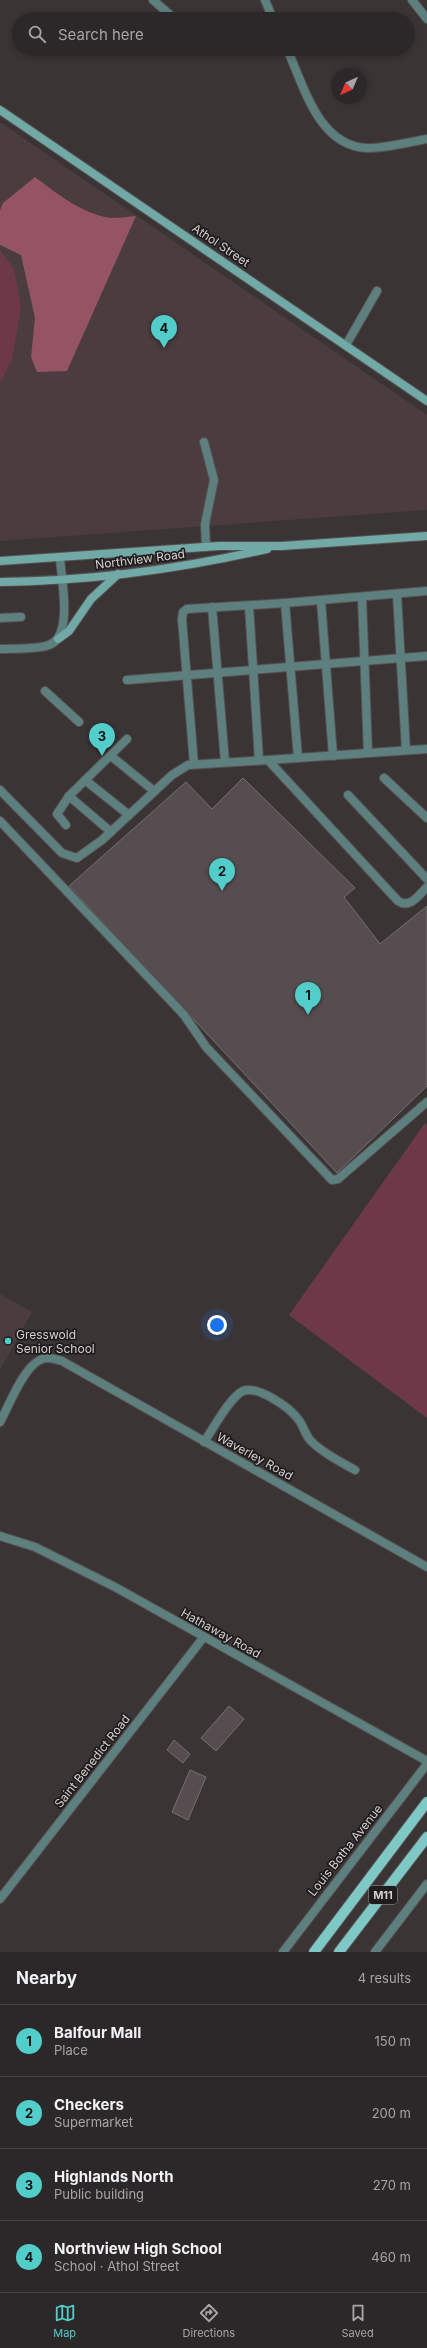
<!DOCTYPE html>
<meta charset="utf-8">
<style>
:root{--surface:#2c2728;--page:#342f30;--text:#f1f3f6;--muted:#a6a5a8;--line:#484445;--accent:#53cdc9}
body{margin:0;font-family:Inter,sans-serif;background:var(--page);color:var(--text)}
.compass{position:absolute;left:331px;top:68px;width:36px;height:36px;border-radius:50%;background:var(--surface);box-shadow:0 2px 6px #0003;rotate:224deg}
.you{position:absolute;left:217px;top:1325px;width:14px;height:14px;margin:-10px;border:3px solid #fff;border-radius:50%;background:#1a73e8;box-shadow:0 0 0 6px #1a73e833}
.badge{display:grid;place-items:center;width:26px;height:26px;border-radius:50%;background:var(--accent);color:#111;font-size:13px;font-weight:700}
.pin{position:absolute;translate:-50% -33px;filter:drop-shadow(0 1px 2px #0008)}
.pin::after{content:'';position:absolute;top:21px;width:14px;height:12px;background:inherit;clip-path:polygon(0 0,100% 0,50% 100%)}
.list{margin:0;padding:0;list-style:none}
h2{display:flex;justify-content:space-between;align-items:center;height:52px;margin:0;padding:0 16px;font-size:17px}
h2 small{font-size:13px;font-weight:400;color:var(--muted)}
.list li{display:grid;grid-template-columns:26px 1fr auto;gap:12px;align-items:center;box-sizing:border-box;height:72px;padding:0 16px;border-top:1px solid var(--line)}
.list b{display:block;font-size:15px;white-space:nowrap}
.list p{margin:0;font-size:13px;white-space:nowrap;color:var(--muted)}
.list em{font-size:13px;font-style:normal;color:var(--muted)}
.icon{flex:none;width:22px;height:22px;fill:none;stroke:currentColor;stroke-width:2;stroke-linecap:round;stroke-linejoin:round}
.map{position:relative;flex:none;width:427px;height:1952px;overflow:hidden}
.search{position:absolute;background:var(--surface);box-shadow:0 2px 6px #0003;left:12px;right:12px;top:12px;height:44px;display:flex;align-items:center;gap:10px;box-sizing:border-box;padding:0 14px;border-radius:22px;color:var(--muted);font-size:15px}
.sheet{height:340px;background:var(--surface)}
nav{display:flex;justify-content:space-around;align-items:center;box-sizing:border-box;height:56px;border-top:1px solid var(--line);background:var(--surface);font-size:11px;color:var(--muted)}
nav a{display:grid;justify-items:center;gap:2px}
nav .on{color:var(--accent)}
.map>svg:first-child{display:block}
</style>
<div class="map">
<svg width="427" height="1952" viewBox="0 0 427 1952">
<rect width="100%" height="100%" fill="#3b3435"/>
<g fill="#4a3c3f">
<polygon points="0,122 427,415 427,510 0,541"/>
<polygon points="0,1294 32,1312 0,1370"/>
</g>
<g fill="#6e3946">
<polygon points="0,250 14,269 21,307 12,360 0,383"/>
<polygon points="425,1123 427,1125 427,1418 289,1315"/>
</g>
<path fill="#945463" d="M35,177C56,193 79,211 105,217C114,219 126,217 136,216L67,371L37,372L31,357L35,318L21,255L0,245V210L3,203Z"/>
<g fill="#554d4f" stroke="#766e70">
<polygon points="243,778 355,888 344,897 380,944 427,906 427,1086 337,1173 69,886 186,782 212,809"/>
<polygon points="229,1706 244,1719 216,1751 201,1738"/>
<polygon points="174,1740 190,1754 183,1763 167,1750"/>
<polygon points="190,1770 206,1777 188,1820 172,1812"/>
</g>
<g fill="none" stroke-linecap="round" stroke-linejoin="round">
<defs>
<g id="service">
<polyline points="153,0 175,19"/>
<polyline points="346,345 377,291"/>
<polyline points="204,442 214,480 205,524 206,547"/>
<polyline points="397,595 406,750"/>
<polyline points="362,598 368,753"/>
<polyline points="321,601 333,756"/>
<polyline points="285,603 298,758"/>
<polyline points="249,606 259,760"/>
<polyline points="212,607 225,762"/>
<polyline points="0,618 21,617"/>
<path d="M0,649C15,648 35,650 49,645C74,636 61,578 60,558"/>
<polyline points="127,680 427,656"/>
<polyline points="45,691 79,722"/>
<polyline points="111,756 154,791"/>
<polyline points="268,760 427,749"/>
<polyline points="194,764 182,619 183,612 187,609 285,603 427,591"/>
<polyline points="384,778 427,818"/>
<polyline points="85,780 129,815"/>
<path d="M0,790L62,853L77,858L102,840L172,775L188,765L268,760L398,901C410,909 419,895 427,887"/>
<polyline points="348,795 427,879"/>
<polyline points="0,821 170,1000 184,1015 206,1047 332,1180 338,1179 427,1102"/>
<polyline points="66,825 57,814 69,796"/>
<polyline points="111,832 69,796 127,739"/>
<path d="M204,1442C213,1429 230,1397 243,1391C258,1385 290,1408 298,1419C304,1426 305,1436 312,1442C324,1454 341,1462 355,1470"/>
</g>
<g id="minor">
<polyline points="265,0 273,19"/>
<polyline points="412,0 427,19"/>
<path d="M287,49C304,86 318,145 366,148C384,149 409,142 427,139"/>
<path d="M0,1422C9,1406 23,1368 40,1360C47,1356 55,1359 62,1361L427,1567"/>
<polyline points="0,1536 35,1547 115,1587 427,1761"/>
<polyline points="0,1899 203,1638"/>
<polyline points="283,1952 427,1764"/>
<polyline points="375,1952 427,1884"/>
</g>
<g id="secondary">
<polyline points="0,110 427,401"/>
<polyline points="0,561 219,546 282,546 427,536"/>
<path d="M0,582C90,581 180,569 267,549"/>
<polyline points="58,639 69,631 91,599 118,574"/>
</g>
<g id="primary">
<polyline points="314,1952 427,1802"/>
<polyline points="339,1952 427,1837"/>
</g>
</defs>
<use href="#service" stroke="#575051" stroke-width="10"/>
<use href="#minor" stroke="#575051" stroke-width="10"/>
<use href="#secondary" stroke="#575051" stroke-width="10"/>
<use href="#primary" stroke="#575051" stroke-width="12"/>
<use href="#service" stroke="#5d807e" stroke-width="8"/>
<use href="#minor" stroke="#5d807e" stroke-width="8"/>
<use href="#secondary" stroke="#70a9a6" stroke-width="8"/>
<use href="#primary" stroke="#7ec9c5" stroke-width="10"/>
</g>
<circle fill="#53cdc9" stroke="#1f1c1d" stroke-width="1.5" cx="8" cy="1341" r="4"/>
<g text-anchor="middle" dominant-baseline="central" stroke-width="3.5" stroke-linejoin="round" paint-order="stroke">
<rect fill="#1f1c1d" stroke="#9e9a9b" stroke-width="1" x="369" y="1886" width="28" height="18" rx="3"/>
<g font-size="11" font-weight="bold" fill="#d4d0d1">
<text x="383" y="1895">M11</text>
</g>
<g font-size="12" fill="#d4d0d1" stroke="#1f1c1d">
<text transform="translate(221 245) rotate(34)">Athol Street</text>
<text transform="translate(140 559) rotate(-7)">Northview Road</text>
<text transform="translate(255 1456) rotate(29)">Waverley Road</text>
<text transform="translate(221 1633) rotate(29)">Hathaway Road</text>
<text transform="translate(92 1761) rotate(-52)">Saint Benedict Road</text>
<text transform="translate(345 1850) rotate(-52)">Louis Botha Avenue</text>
</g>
<g font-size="12" fill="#d4d0d1" stroke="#1f1c1d" text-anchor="start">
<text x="16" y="1334">Gresswold<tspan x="16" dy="14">Senior School</tspan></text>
</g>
</g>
</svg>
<svg class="compass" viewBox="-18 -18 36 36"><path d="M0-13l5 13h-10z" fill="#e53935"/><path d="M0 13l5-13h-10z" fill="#a6a5a8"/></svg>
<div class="you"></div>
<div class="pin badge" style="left:308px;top:1015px">1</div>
<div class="pin badge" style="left:222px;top:891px">2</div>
<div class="pin badge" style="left:102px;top:756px">3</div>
<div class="pin badge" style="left:164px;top:348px">4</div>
<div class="search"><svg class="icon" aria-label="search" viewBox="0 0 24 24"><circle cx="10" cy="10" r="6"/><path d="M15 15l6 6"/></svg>Search here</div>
</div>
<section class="sheet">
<h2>Nearby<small>4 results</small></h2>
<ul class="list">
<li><span class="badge">1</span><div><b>Balfour Mall</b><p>Place</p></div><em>150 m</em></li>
<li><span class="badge">2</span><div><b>Checkers</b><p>Supermarket</p></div><em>200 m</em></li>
<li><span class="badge">3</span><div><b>Highlands North</b><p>Public building</p></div><em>270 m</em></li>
<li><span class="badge">4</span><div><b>Northview High School</b><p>School · Athol Street</p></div><em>460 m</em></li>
</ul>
</section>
<nav>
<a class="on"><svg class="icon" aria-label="map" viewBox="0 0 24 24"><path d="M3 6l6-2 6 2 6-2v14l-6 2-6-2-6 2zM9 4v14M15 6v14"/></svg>Map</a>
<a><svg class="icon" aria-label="directions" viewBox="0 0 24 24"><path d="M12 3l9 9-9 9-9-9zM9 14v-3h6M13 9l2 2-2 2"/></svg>Directions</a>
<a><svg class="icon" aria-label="saved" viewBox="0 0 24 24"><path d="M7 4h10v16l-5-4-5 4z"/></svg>Saved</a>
</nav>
